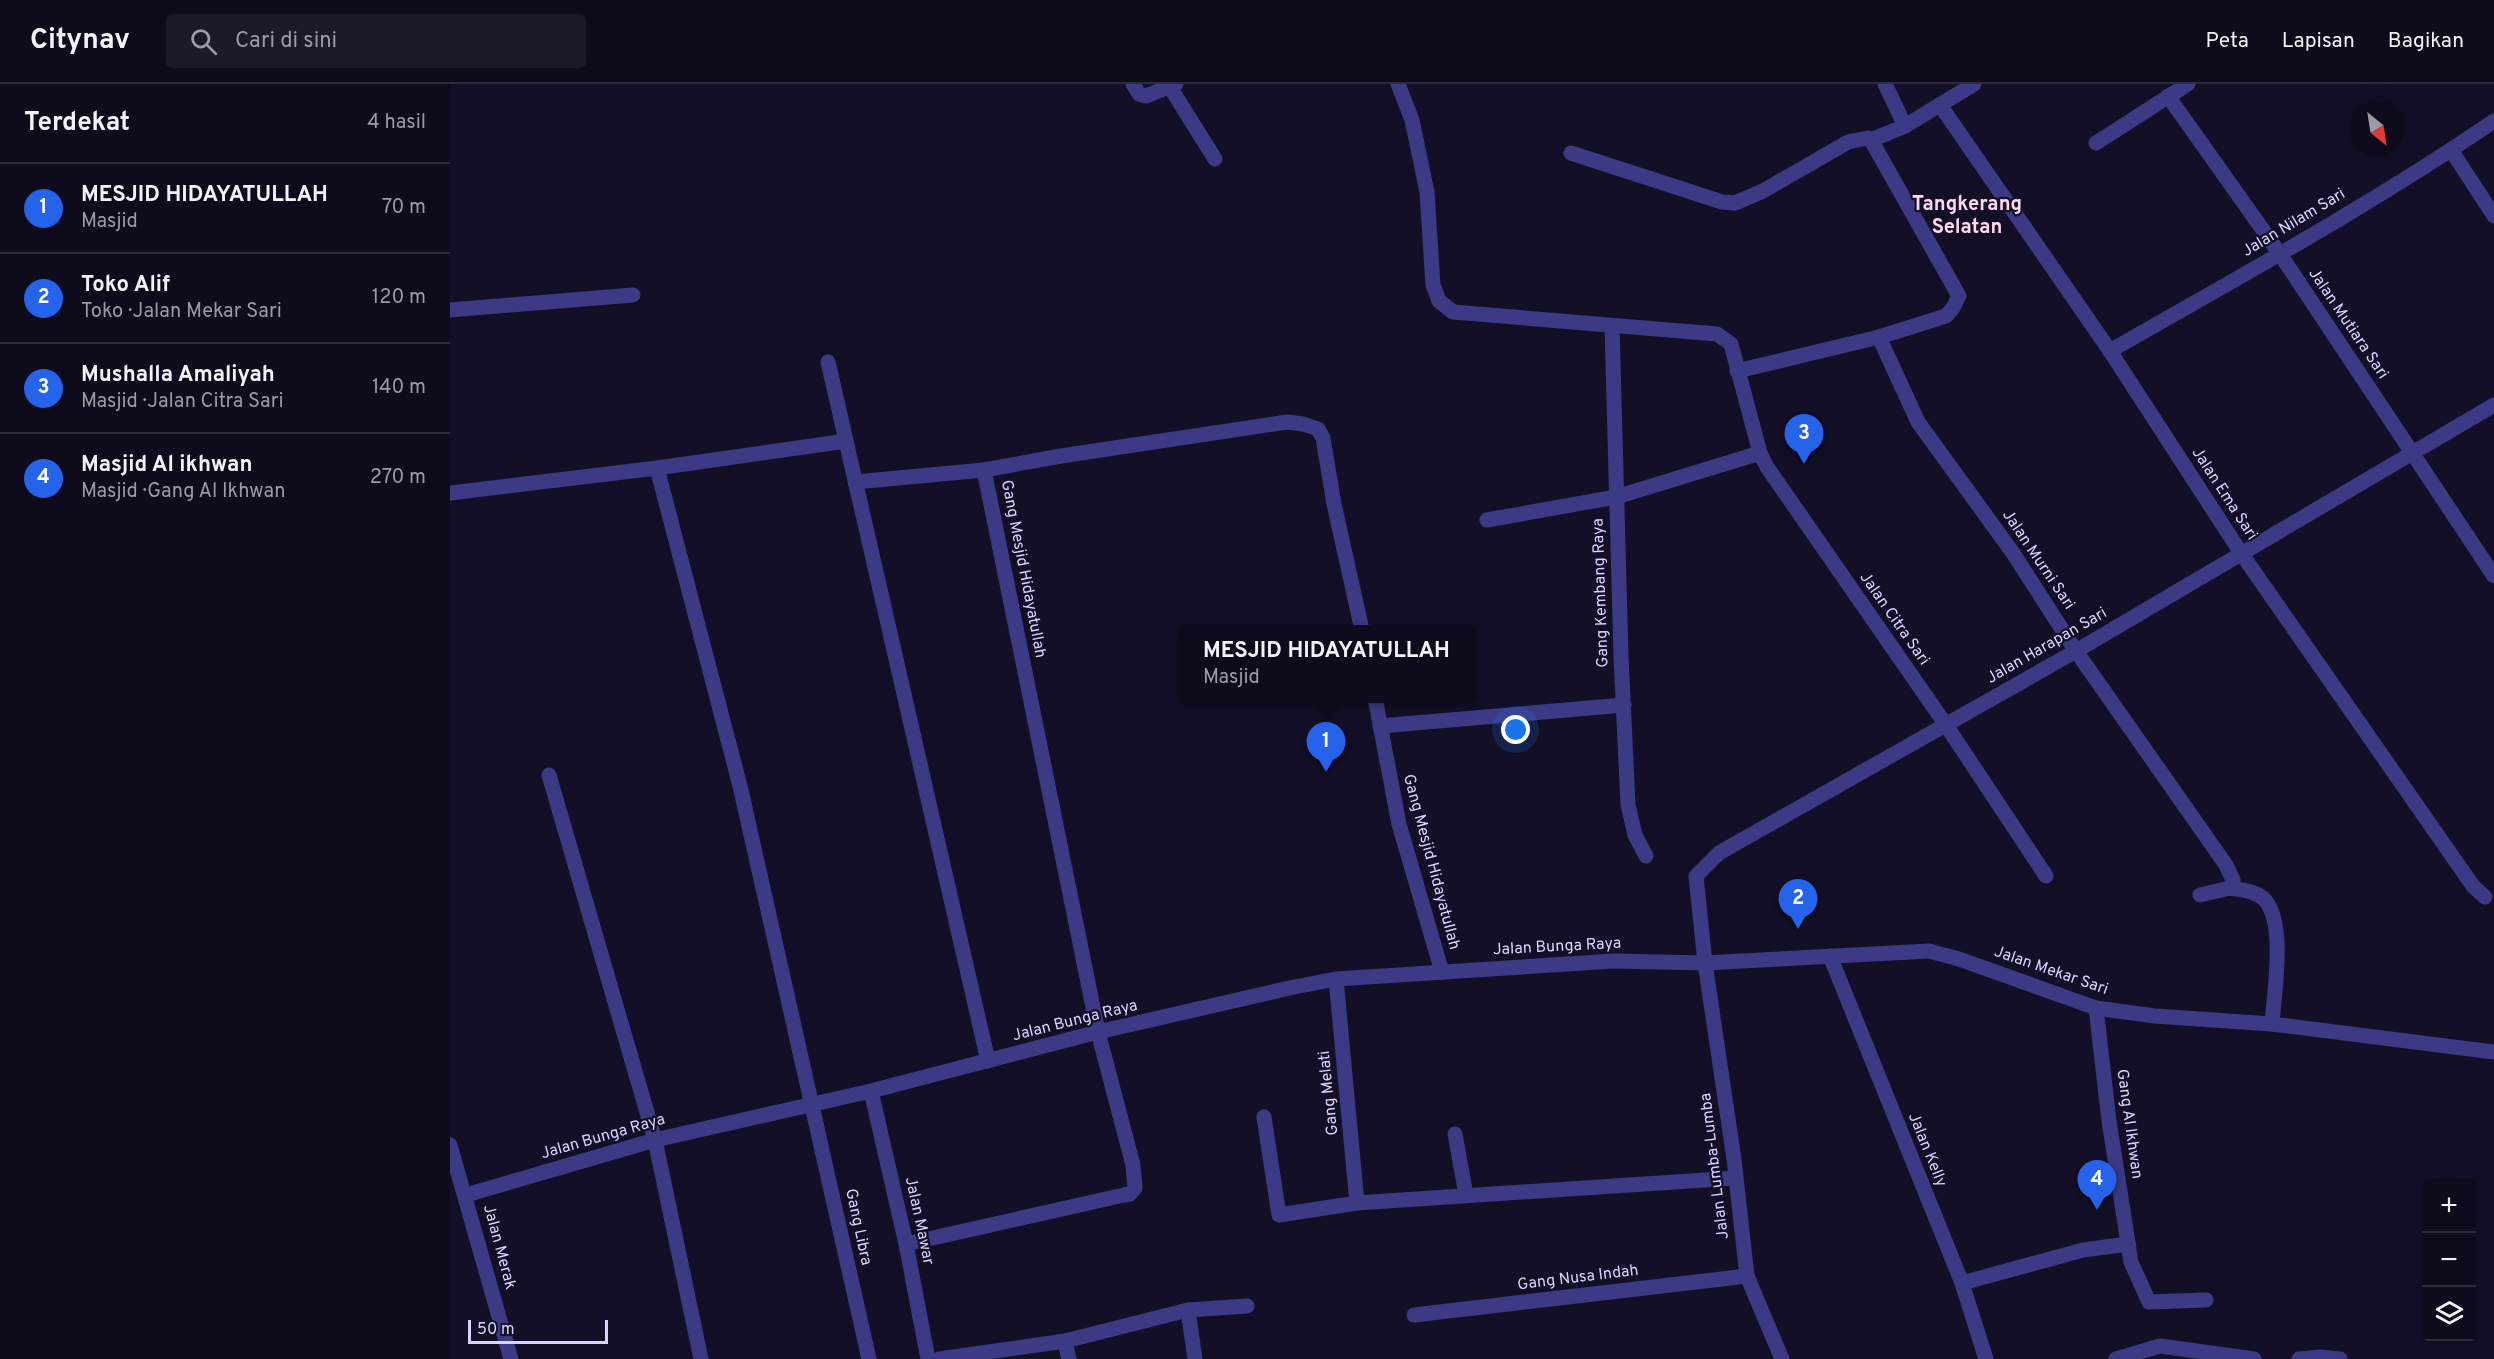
<!DOCTYPE html>
<html lang="id">
<meta charset="utf-8">
<style>
:root{--surface:#0e0b1c;--page:#1c1929;--text:#f1f3f6;--muted:#9b9ba3;--line:#2e2b3b;--accent:#2563eb}
body{margin:0;font-family:Overpass,sans-serif;background:var(--page);color:var(--text)}
.controls{position:absolute;right:18px;bottom:18px;display:grid;overflow:hidden;border-radius:6px;box-shadow:0 3px 15px #0003}
.controls button{width:54px;height:54px;display:grid;place-items:center;padding:0;border:0;border-bottom:2px solid var(--line);background:var(--surface);color:var(--text);font:30px sans-serif}
.compass{position:absolute;left:1900px;top:18px;width:54px;height:54px;border-radius:50%;background:var(--surface);box-shadow:0 3px 15px #0003;rotate:150deg}
.scale{position:absolute;left:18px;bottom:15px;width:140px;box-sizing:border-box;padding-left:6px;border:3px solid #d9d4ff;border-top:0;font-size:16px;line-height:21px;white-space:nowrap;color:#d9d4ff;-webkit-text-stroke:4px #130f26;paint-order:stroke}
.you{position:absolute;left:1066px;top:646px;width:21px;height:21px;margin:-15px;border:4px solid #fff;border-radius:50%;background:#1a73e8;box-shadow:0 0 0 9px #1a73e833}
.badge{display:grid;place-items:center;width:39px;height:39px;border-radius:50%;background:var(--accent);color:#fff;font-size:20px;font-weight:700}
.pin{position:absolute;translate:-50% -50px;filter:drop-shadow(0 2px 3px #0008)}
.pin::after{content:'';position:absolute;top:32px;width:21px;height:18px;background:inherit;clip-path:polygon(0 0,100% 0,50% 100%)}
.popup{position:absolute;left:728px;top:541px;width:297px;height:78px;box-sizing:border-box;display:grid;place-content:center;border-radius:6px;background:var(--surface);filter:drop-shadow(0 2px 4px #0005);font-size:20px;white-space:nowrap;color:var(--muted)}
.popup b{font-size:22px;color:var(--text)}
.popup::after{content:'';position:absolute;left:50%;top:100%;margin-left:-12px;border:12px solid transparent;border-top-color:var(--surface)}
.list{margin:0;padding:0;list-style:none}
h2{display:flex;justify-content:space-between;align-items:center;height:78px;margin:0;padding:0 24px;font-size:26px}
h2 small{font-size:20px;font-weight:400;color:var(--muted)}
.list li{display:grid;grid-template-columns:39px 1fr auto;gap:18px;align-items:center;box-sizing:border-box;height:90px;padding:0 24px;border-top:2px solid var(--line)}
.list b{display:block;font-size:22px;white-space:nowrap}
.list p{margin:0;font-size:20px;white-space:nowrap;color:var(--muted)}
.list em{font-size:20px;font-style:normal;color:var(--muted)}
.icon{flex:none;width:33px;height:33px;fill:none;stroke:currentColor;stroke-width:2;stroke-linecap:round;stroke-linejoin:round}
.map{position:relative;flex:none;width:2044px;height:1275px;overflow:hidden}
header{display:flex;align-items:center;gap:36px;box-sizing:border-box;height:84px;padding:0 30px;background:var(--surface);border-bottom:2px solid var(--line)}
header strong{font-size:28px}
nav{display:flex;gap:33px;margin-inline-start:auto;font-size:21px}
.search{width:420px;height:54px;background:var(--page);display:flex;align-items:center;gap:15px;box-sizing:border-box;padding:0 21px;border-radius:6px;color:var(--muted);font-size:22px}
main{display:flex}
aside{flex:1;background:var(--surface)}
.map>svg:first-child{display:block}
</style>
<header>
<strong>Citynav</strong>
<div class="search"><svg class="icon" aria-label="search" viewBox="0 0 24 24"><circle cx="10" cy="10" r="6"/><path d="M15 15l6 6"/></svg>Cari di sini</div>
<nav><a>Peta</a><a>Lapisan</a><a>Bagikan</a></nav>
</header>
<main>
<aside>
<h2>Terdekat<small>4 hasil</small></h2>
<ul class="list">
<li><span class="badge">1</span><div><b>MESJID HIDAYATULLAH</b><p>Masjid</p></div><em>70 m</em></li>
<li><span class="badge">2</span><div><b>Toko Alif</b><p>Toko · Jalan Mekar Sari</p></div><em>120 m</em></li>
<li><span class="badge">3</span><div><b>Mushalla Amaliyah</b><p>Masjid · Jalan Citra Sari</p></div><em>140 m</em></li>
<li><span class="badge">4</span><div><b>Masjid Al ikhwan</b><p>Masjid · Gang Al Ikhwan</p></div><em>270 m</em></li>
</ul>
</aside>
<div class="map">
<svg width="2044" height="1275" viewBox="0 0 2044 1275">
<rect width="100%" height="100%" fill="#130f26"/>
<g fill="none" stroke-linecap="round" stroke-linejoin="round">
<g stroke="#3d3a85" stroke-width="15">
<polyline points="683,0 689,10 696,12 726,0"/>
<polyline points="948,0 962,36 977,108 983,201 989,217 1003,228 1267,250 1281,260 1310,369 1317,383 1496,641 1596,792"/>
<polyline points="1435,0 1455,42"/>
<polyline points="720,3 765,75"/>
<polyline points="1718,12 1830,170 2044,492"/>
<polyline points="1490,21 1660,267 1791,469 2023,802 2035,813"/>
<polyline points="1646,59 1738,0"/>
<polyline points="2001,66 2044,132"/>
<polyline points="1121,69 1272,118 1285,119 1313,107 1398,58 1418,54 1421,56"/>
<polyline points="0,226 183,211"/>
<polyline points="1162,242 1171,572 1178,721 1185,751 1196,772"/>
<polyline points="1429,253 1468,338 1563,469 1626,567 1776,781 1783,796 1780,804 1750,811"/>
<path d="M1660,267C1789,193 1921,121 2044,37"/>
<polyline points="378,278 538,977"/>
<polyline points="1287,287 1429,253 1496,232 1503,224 1509,212 1421,56 1455,42 1524,0"/>
<polyline points="207,384 290,702 419,1275"/>
<polyline points="405,398 534,386"/>
<polyline points="0,409 207,384 396,357"/>
<polyline points="1037,436 1166,413 1310,369"/>
<polyline points="925,614 949,740 992,888"/>
<polyline points="930,642 1174,621"/>
<polyline points="99,691 205,1056 251,1275"/>
<path d="M1780,804C1791,806 1807,807 1815,816C1836,840 1824,909 1822,940"/>
<polyline points="1380,872 1512,1199 1536,1275"/>
<polyline points="886,895 907,1119"/>
<polyline points="1646,924 1659,1037 1681,1178 1699,1218 1756,1216"/>
<polyline points="421,1007 456,1160 478,1275"/>
<polyline points="814,1033 829,1131 907,1119 1285,1094"/>
<polyline points="1005,1050 1016,1111"/>
<polyline points="0,1061 61,1275"/>
<polyline points="16,1111 205,1056 421,1007 648,948 844,903 886,895 1164,877 1255,879 1479,867 1509,875 1646,924 1705,932 1822,940 2044,968"/>
<polyline points="456,1160 674,1111 680,1110 685,1104 683,1081 648,948 534,386 611,372 837,338 853,340 868,345 873,354 884,420 912,546"/>
<polyline points="1512,1199 1633,1166 1678,1160"/>
<polyline points="738,1226 745,1275"/>
<polyline points="964,1231 1297,1192"/>
<polyline points="615,1257 619,1275"/>
<polyline points="489,1275 615,1257 738,1226 797,1222"/>
<polyline points="1332,1275 1297,1192 1284,1075 1255,879 1246,792 1269,769 1626,567 2044,321"/>
<polyline points="1666,1275 1710,1262 1804,1275"/>
<polyline points="1849,1275 1870,1273 1890,1275"/>
</g>
</g>
<g text-anchor="middle" dominant-baseline="central" stroke-width="4.5" stroke-linejoin="round" paint-order="stroke">
<g font-size="16" fill="#d9d4ff" stroke="#130f26">
<text transform="translate(1844 139) rotate(-31)">Jalan Nilam Sari</text>
<text transform="translate(1898 240) rotate(56)">Jalan Mutiara Sari</text>
<text transform="translate(1774 410) rotate(57)">Jalan Ema Sari</text>
<text transform="translate(1588 476) rotate(56)">Jalan Murni Sari</text>
<text transform="translate(573 485) rotate(79)">Gang Mesjid Hidayatullah</text>
<text transform="translate(1151 509) rotate(-92)">Gang Kembang Raya</text>
<text transform="translate(1444 535) rotate(55)">Jalan Citra Sari</text>
<text transform="translate(1597 562) rotate(-30)">Jalan Harapan Sari</text>
<text transform="translate(981 778) rotate(75)">Gang Mesjid Hidayatullah</text>
<text transform="translate(1107 863) rotate(-3)">Jalan Bunga Raya</text>
<text transform="translate(1601 887) rotate(19)">Jalan Mekar Sari</text>
<text transform="translate(625 937) rotate(-14)">Jalan Bunga Raya</text>
<text transform="translate(879 1009) rotate(-96)">Gang Melati</text>
<text transform="translate(1679 1040) rotate(82)">Gang Al Ikhwan</text>
<text transform="translate(153 1053) rotate(-16)">Jalan Bunga Raya</text>
<text transform="translate(1477 1066) rotate(68)">Jalan Kelly</text>
<text transform="translate(1265 1082) rotate(-97)">Jalan Lumba-Lumba</text>
<text transform="translate(469 1137) rotate(78)">Jalan Mawar</text>
<text transform="translate(408 1143) rotate(78)">Gang Libra</text>
<text transform="translate(49 1163) rotate(75)">Jalan Merak</text>
<text transform="translate(1128 1194) rotate(-7)">Gang Nusa Indah</text>
</g>
<g font-size="20" font-weight="bold" fill="#ffd6f0" stroke="#130f26">
<text x="1517" y="121">Tangkerang<tspan x="1517" dy="23">Selatan</tspan></text>
</g>
</g>
</svg>
<div class="controls">
<button>+</button>
<button>−</button>
<button><svg class="icon" aria-label="layers" viewBox="0 0 24 24"><path d="M12 4l9 5-9 5-9-5zM3 14l9 5 9-5"/></svg></button>
</div>
<svg class="compass" viewBox="-18 -18 36 36"><path d="M0-13l5 13h-10z" fill="#e53935"/><path d="M0 13l5-13h-10z" fill="#9b9ba3"/></svg>
<div class="scale">50 m</div>
<div class="you"></div>
<div class="pin badge" style="left:876px;top:688px">1</div>
<div class="popup"><b>MESJID HIDAYATULLAH</b>Masjid</div>
<div class="pin badge" style="left:1348px;top:845px">2</div>
<div class="pin badge" style="left:1354px;top:380px">3</div>
<div class="pin badge" style="left:1647px;top:1126px">4</div>
</div>
</main>
